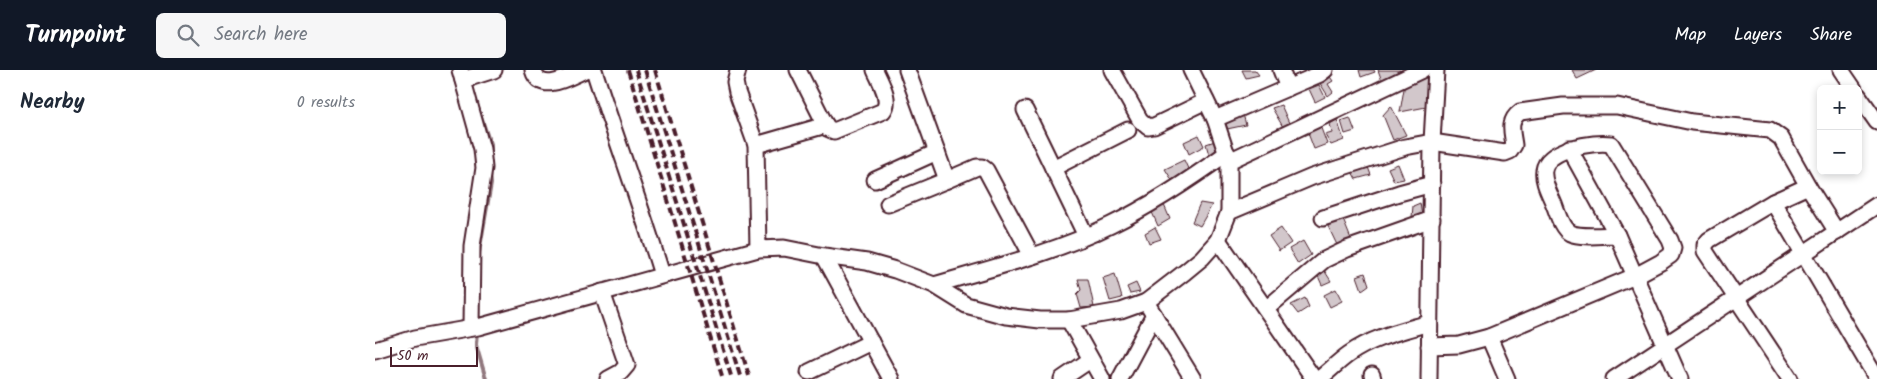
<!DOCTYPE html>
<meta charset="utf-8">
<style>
:root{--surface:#fff;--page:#f6f6f7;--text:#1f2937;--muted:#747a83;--line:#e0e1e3;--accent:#111827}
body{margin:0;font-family:Kalam,sans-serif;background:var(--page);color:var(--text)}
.controls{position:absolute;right:15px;top:15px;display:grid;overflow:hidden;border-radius:8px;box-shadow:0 2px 8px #0003}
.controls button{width:45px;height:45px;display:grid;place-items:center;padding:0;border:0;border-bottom:1px solid var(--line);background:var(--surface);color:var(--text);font:25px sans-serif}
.scale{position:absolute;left:15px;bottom:12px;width:88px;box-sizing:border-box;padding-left:5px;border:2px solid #4a1f2b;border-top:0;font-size:14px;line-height:18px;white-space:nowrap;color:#4a1f2b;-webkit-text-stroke:4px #fff;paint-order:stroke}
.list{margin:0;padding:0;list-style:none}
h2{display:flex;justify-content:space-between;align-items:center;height:65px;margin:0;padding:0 20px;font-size:21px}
h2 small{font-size:16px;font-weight:400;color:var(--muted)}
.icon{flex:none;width:28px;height:28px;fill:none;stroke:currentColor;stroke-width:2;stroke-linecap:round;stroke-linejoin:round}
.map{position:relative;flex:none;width:1502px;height:309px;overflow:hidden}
header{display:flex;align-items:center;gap:30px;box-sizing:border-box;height:70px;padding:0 25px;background:var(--accent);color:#fff}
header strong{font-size:24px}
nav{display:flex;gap:28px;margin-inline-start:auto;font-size:18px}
.search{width:350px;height:45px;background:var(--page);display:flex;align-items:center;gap:12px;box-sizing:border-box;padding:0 18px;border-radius:8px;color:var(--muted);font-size:19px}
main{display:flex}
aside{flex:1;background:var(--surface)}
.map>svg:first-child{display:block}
</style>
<header>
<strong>Turnpoint</strong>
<div class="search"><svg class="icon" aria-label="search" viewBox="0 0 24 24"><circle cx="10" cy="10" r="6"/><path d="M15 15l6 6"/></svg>Search here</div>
<nav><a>Map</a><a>Layers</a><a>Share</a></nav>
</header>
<main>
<aside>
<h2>Nearby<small>0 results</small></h2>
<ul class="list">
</ul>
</aside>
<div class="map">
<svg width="1502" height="309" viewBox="0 0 1502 309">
<rect width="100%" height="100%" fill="#fff"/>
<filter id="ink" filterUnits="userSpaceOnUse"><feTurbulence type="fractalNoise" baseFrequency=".02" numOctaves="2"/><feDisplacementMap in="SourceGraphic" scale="10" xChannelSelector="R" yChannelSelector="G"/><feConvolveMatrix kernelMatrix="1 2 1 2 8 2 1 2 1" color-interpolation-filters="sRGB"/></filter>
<g filter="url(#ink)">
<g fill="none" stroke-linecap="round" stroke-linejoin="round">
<g stroke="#91787e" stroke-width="4">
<polyline points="103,38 115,74 115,89"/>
<polyline points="104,183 116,114 115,101"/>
<polyline points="102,260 101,275 111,309"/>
</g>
</g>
<g fill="#d2c7cb" stroke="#4a1f2b">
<polygon points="867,0 880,0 884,5 871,8"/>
<polygon points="984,0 999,0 1000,2 986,7"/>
<polygon points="1003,0 1025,0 1025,1 1007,11"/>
<polygon points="1197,0 1221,0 1202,9"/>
<polygon points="953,4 958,11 953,14 958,22 953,26 943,10"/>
<polygon points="1054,5 1051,37 1025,42 1030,13"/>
<polygon points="944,15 950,27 940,32 934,19"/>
<polygon points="906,35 914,53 908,57 897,38"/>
<polygon points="1016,36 1031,65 1018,70 1008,45"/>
<polygon points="868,44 871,55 852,59 851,52"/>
<polygon points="975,48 980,61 970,64 966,51"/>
<polygon points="962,50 969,70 956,75 950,65 957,63 955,54"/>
<polygon points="944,53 952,74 939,79 931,58"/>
<polygon points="824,65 829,76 814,84 809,72"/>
<polygon points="840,71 844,81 834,85 831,74"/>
<polygon points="809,90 815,103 797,110 790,99"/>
<polygon points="991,92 996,105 981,109 975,98"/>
<polygon points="1023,94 1029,109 1019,111 1013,98"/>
<polygon points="825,133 837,135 825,156 817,152"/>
<polygon points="1045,133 1047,146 1037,147 1038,136"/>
<polygon points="789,135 795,149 783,156 776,140"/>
<polygon points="967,147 976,169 962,175 952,154"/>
<polygon points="780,157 786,169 774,173 770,163"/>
<polygon points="906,158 916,173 904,181 894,166"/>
<polygon points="928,171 936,185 923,194 914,179"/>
<polygon points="949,200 956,211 947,215 943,206"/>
<polygon points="990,203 994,215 987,220 982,206"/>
<polygon points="740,204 747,228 735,231 728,208"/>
<polygon points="703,209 713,209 719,237 706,238 702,224 706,220"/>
<polygon points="761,213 765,222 755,224 752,217"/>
<polygon points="961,219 967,231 955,237 949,225"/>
<polygon points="930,228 934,237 923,244 916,235"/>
</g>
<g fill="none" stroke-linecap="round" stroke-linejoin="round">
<defs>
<g id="minor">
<polyline points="85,0 107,79 109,98 97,176 96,258"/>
<path d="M158,0C165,25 194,7 210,0"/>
<path d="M219,0C241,69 266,136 287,205"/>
<polyline points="363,0 360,12 362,22 381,75 383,179"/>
<path d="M423,0L452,58L459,61L508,41C517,30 505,12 500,0"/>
<polyline points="532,0 572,110 602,97 607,97 611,100 657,186"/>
<polyline points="737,0 765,50 773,57 779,56 831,31"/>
<polyline points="816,0 840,49 854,91"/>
<polyline points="906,0 913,18"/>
<polyline points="1466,0 1479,19"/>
<polyline points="88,10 119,0"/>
<polyline points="1483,25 1502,52"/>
<polyline points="650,40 711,166"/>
<polyline points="840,49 945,4 950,0"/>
<polyline points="381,75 451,55"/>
<polyline points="1194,78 1242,165 1305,309"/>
<polyline points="678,98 753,60"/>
<polyline points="500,110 562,82"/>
<polyline points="1433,116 1462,162"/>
<polyline points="513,134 572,110"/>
<path d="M854,142L937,107L1030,77L1057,72L1130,83L1135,81L1139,75C1137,61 1133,51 1145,42L1188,36H1242L1317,52L1395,60L1406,68L1433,116L1398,132"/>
<polyline points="948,148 1024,123 1057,114"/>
<polyline points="843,170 939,309"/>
<polyline points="449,186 516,309"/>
<path d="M559,215C617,198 682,182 736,155C777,135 816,109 852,83"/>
<polyline points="227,222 252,295 246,302 233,309"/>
<polyline points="771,232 818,309"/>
<polyline points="891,239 949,190 972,179 1057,149"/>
<polyline points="694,250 727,309"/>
<polyline points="1114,267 1132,309"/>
<path d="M1054,276L1084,275L1114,267L1260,206L1286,192L1296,185L1298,178L1295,170L1236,74C1219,71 1172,79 1169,100C1167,112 1176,126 1180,137C1183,145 1187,159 1195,163C1206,168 1230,165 1242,165"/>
<polyline points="0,280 40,268 103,257 383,179 409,178 449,186 492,192 520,200 559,215 591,235 631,246 665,250 694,250 746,241 771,232 810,202 827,188 843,170 854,142 854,91 1047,0"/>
<polyline points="434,302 496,272"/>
<polyline points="997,305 998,309"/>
<polyline points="687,309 715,290"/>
<polyline points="745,309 779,245"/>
<path d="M944,309C954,301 964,291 974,284C998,267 1027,261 1054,253"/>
<polyline points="1054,309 1057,72 1061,0"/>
<polyline points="1239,309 1502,135"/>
<polyline points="1415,309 1330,181 1330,175 1334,170 1398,132 1502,309"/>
</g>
</defs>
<use href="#minor" stroke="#4a1f2b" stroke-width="19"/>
<use href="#minor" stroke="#fff" stroke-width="15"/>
<g stroke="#4a1f2b" stroke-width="4" stroke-dasharray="8 4" stroke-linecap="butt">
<polyline points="253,0 348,309"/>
<polyline points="261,0 357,309"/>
<polyline points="270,0 366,309"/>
<polyline points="280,0 375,309"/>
</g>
</g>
</g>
</svg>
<div class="controls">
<button>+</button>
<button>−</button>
</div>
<div class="scale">50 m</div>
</div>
</main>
